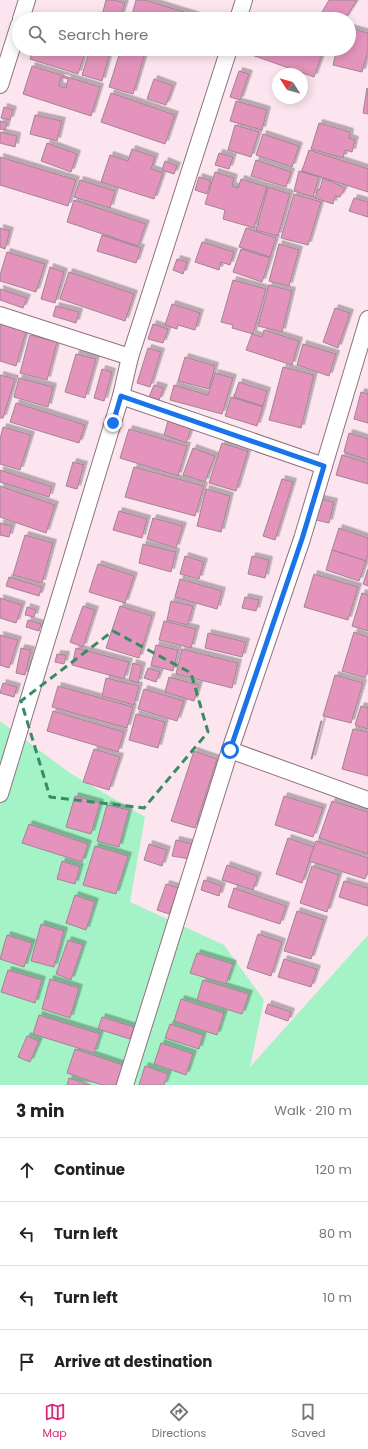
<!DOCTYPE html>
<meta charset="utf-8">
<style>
:root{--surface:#fff;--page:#f2f2f2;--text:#222;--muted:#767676;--line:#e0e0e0;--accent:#db2777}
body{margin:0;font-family:Poppins,sans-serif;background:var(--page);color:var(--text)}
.compass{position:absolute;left:272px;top:68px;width:36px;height:36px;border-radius:50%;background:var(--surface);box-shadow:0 2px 10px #0003;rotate:306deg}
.stop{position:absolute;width:12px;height:12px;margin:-9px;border:3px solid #1a73e8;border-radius:50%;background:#fff}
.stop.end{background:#1a73e8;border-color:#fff;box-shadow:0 1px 4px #0008}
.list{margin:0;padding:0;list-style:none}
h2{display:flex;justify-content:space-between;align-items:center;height:52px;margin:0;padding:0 16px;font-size:17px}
h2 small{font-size:13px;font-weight:400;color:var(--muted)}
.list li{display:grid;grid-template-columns:26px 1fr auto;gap:12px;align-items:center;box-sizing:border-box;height:64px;padding:0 16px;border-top:1px solid var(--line)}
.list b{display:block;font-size:15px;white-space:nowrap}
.list em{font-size:13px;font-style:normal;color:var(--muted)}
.icon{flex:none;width:22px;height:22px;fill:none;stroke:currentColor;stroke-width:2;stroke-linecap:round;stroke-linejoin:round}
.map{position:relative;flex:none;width:368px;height:1085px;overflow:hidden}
.search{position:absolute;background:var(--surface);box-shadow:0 2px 10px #0003;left:12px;right:12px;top:12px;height:44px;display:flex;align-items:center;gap:10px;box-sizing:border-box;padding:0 14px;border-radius:22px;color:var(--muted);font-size:15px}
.sheet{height:308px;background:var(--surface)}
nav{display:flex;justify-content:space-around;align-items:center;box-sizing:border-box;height:56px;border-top:1px solid var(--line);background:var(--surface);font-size:11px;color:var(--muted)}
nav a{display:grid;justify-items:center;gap:2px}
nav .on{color:var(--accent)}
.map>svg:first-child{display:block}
</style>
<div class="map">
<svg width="368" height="1085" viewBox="0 0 368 1085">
<defs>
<filter id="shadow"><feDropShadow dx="3.5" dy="-3.5" stdDeviation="0" flood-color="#0004"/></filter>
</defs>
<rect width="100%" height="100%" fill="#fde5f0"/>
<polygon fill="#a4f3c6" points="0,721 70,773 145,817 130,902 224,945 264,1000 250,1067 368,935 368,1085 0,1085"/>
<g fill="#e393bc" stroke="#a08592" fill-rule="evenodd" filter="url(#shadow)">
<polygon points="106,0 114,0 125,3 120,19 101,19"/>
<polygon points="136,0 145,0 197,16 196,19 135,19 131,18"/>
<polygon points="329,0 357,0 345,19 318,19"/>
<polygon points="349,28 368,33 368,51 362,72 333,65 337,49 349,49"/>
<polygon points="33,49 86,49 78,74 30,59"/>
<polygon points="90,49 111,49 102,81 82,75"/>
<polygon points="121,49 142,49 146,50 133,94 109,87"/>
<polygon points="251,49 324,49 314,77 249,54"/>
<path d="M32,66L100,87L91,116L23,94ZM61,77L68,79L66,88L59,86Z"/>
<polygon points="239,71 249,74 240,100 230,97"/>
<polygon points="154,79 173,86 166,105 147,99"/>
<polygon points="367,88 368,89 368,114 363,113"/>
<polygon points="111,93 175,115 165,144 101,122"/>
<polygon points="236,101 267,110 262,130 230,121"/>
<polygon points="4,107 13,110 10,120 1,118"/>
<polygon points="35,115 62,121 57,141 30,134"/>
<polygon points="0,121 7,123 5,130 0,129"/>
<polygon points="319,123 350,132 349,138 355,140 352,152 345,150 343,158 311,149"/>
<polygon points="235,125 259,132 251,157 228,150"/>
<polygon points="0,132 17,136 15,147 0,143"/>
<polygon points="263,134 299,146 292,167 256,155"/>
<polygon points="47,143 77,154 71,172 41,161"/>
<polygon points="132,149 155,157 151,169 163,173 154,199 101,182 110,155 128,161"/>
<polygon points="309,150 368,169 368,192 302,171"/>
<polygon points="219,153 233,157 229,169 215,165"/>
<polygon points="0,157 76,180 68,206 0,185"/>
<polygon points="256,160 291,172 286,187 251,176"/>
<polygon points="165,161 177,166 174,174 162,170"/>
<polygon points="299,171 319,177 313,197 294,191"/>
<polygon points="215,172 234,178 232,186 238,188 241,179 267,187 254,228 223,219 225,210 205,204"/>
<polygon points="199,177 211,181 207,194 195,190"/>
<polygon points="323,178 345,188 340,197 335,196 333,204 315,198 318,189 320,189"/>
<polygon points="80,180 115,191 110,208 74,197"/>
<polygon points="268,187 290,194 278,236 256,230"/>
<polygon points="294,194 321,202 308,245 281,238"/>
<polygon points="354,198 368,202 368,217 349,211"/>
<polygon points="74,200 146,224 138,246 67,222"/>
<polygon points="0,228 10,231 5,249 0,247"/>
<polygon points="246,228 276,238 270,257 239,247"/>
<polygon points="102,235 141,248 136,263 97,251"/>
<polygon points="202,242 234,252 230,265 221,262 219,270 195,262"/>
<polygon points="279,244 299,250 289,286 269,281"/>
<polygon points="241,249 270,258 262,282 233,272"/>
<polygon points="7,252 45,264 36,292 0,281 0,275"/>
<polygon points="177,259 187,262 183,274 173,270"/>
<polygon points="50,267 64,272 55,303 41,299"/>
<polygon points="69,272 134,294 125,321 60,299"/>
<polygon points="233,280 266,289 253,334 232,328 233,325 221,322"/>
<polygon points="269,285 292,291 282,332 258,326"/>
<polygon points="0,289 27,298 23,308 0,300"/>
<polygon points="172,304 200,313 195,330 178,325 177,329 165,325"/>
<polygon points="56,306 79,312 76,323 53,316"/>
<polygon points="335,308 350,313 338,348 323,342"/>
<polygon points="0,320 27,328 16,366 0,361"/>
<polygon points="153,324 168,329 163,343 148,339"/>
<polygon points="264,330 299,341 292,365 246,350 252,334 262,337"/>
<polygon points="30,335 57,342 47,380 20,373"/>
<polygon points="303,344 336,354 329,376 297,365"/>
<polygon points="148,348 161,352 150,387 137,383"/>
<polygon points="76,354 96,359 85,398 65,392"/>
<polygon points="185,357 215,366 209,389 178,381"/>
<polygon points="283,367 314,375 301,428 269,420"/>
<polygon points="102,369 112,372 104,401 94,398"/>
<polygon points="215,373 233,378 222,414 170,400 174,385 208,395"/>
<polygon points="0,375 15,379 3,418 0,418"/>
<polygon points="19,378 53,387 48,407 14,397"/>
<polygon points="239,382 267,391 263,406 234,397"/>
<polygon points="154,385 164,388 159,400 149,397"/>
<polygon points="361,392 368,394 368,423 354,419"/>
<polygon points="231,397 263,407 257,426 225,416"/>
<polygon points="16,403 85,425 79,443 10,422"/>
<polygon points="168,421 191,429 186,443 164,435"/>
<polygon points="3,427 31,435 20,470 0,464 0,439"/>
<polygon points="129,429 187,446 178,476 120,458"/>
<polygon points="349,433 368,439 368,460 344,452"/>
<polygon points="222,443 248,451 236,491 209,483"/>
<polygon points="193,448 215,456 205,482 183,475"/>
<polygon points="342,455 368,463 368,484 336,475"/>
<polygon points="73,462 84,465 77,489 66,486"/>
<polygon points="134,467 204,486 195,516 125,497"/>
<polygon points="0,470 52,487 49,497 0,482"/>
<polygon points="282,479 293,482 275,540 263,536"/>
<polygon points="0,486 55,505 46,533 0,517"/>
<polygon points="206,489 230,496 221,532 197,526"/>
<polygon points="317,498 334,502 329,523 312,519"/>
<polygon points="119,511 147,519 142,538 113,530"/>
<polygon points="153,518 183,526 176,548 147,539"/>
<polygon points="0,523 12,526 9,537 0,535"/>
<polygon points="339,528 368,538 368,554 366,561 332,550"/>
<polygon points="25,535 53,543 42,583 13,575"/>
<polygon points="143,544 176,552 171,572 139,563"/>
<polygon points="332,550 366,561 359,581 326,570"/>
<polygon points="185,556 204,562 199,579 180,574"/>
<polygon points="252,556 269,560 265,578 248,574"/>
<polygon points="98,564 134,576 125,603 89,592"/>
<polygon points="368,569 368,586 363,584"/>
<polygon points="314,574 358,587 348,620 304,607"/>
<polygon points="9,577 42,587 39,596 6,586"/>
<polygon points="180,579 222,591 217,609 175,597"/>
<polygon points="362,593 368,595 368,631 352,626"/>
<polygon points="245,597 259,600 256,611 242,608"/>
<polygon points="0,598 22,605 16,623 0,618"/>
<polygon points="171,601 193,606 188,625 167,620"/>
<polygon points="83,606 95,610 83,647 70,642"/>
<polygon points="120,606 152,616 139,658 106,648"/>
<polygon points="27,607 36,610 34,617 25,615"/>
<polygon points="28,620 41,624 39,631 26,627"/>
<polygon points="164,621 196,629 191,648 159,640"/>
<polygon points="354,632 368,637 368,670 365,678 342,671"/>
<polygon points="208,633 246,642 242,657 205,648"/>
<polygon points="0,635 18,640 9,668 0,665"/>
<polygon points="156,645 178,650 173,671 151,665"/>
<polygon points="21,648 31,650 25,675 16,673"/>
<polygon points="76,648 129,662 124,679 72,665"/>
<polygon points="182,649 238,663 232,688 176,674"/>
<polygon points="57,654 66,655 64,664 55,662"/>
<polygon points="133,663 142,666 138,683 129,680"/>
<polygon points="148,668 160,672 156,682 144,678"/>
<polygon points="335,675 363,683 351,723 323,716"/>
<polygon points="169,677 199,685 194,701 165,692"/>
<polygon points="106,678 139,686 134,705 102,696"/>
<polygon points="3,683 17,687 14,697 0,693"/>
<polygon points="58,686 133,707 127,728 52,707"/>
<polygon points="144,689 184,701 177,721 138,709"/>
<polygon points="361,706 368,708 368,729 355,725"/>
<polygon points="53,711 124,732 118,752 47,731"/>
<polygon points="136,714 165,722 158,748 129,740"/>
<polygon points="321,721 322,721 312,759 311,759"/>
<polygon points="353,729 368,732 368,776 342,769"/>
<polygon points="94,749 120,757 109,790 83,782"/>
<polygon points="194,751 217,759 195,828 171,821"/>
<polygon points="75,796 100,803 91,834 66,827"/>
<polygon points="284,796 323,808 313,837 275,825"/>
<polygon points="332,801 368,812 368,854 319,838"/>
<polygon points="107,805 129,810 119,847 97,841"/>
<polygon points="29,824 88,844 82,862 22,843"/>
<polygon points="288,838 314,847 302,883 276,874"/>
<polygon points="176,840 194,844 190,859 172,856"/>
<polygon points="316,841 368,858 368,871 365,879 309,861"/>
<polygon points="149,844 167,850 162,866 144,860"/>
<polygon points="95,846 128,856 116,894 83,885"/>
<polygon points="62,861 80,867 75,884 57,879"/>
<polygon points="227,865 258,876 253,890 222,880"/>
<polygon points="312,866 339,875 327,912 300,903"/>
<polygon points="204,880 222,886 219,896 201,890"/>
<polygon points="344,881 368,888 368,906 339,897"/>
<polygon points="166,884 179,888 169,914 157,910"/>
<polygon points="234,888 286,906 280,924 228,907"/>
<polygon points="75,895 95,902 86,930 66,923"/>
<polygon points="297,911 324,920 311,959 284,951"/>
<polygon points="41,924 64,931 54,967 31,961"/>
<polygon points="258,934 282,942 271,976 247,968"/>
<polygon points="7,935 32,943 24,967 0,959"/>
<polygon points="68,940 83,945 71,980 56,974"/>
<polygon points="197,953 233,964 226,984 190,973"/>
<polygon points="284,959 317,969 311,987 278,977"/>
<polygon points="8,970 42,980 35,1003 1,992"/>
<polygon points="50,979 79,988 70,1018 42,1009"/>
<polygon points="203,980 249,994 242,1014 197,1000"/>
<polygon points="181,999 224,1013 217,1035 174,1021"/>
<polygon points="268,1004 291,1012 288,1021 265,1013"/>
<polygon points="39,1015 100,1034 94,1053 33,1034"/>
<polygon points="102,1017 134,1027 130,1039 98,1029"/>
<polygon points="170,1024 203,1035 199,1049 165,1038"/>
<polygon points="27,1036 39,1041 30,1062 18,1057"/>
<polygon points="161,1043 193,1054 186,1075 154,1064"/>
<polygon points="75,1049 123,1065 117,1085 102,1085 67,1073"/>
<polygon points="145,1066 168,1074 164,1085 139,1085"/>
<polygon points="69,1078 91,1085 67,1085"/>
</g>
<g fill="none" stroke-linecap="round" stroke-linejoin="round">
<defs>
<g id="street">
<polyline points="21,19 27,0"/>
<polyline points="238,19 244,0"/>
<polyline points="0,85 19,25"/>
<polyline points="0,315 130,357"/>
<polyline points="121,396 324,466"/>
<polyline points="230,750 368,800"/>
<polyline points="0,794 121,396 130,357 229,49"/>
<polyline points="125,1085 230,750 302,539 368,319"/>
</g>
</defs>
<use href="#street" stroke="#8d7380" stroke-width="18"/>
<use href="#street" stroke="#fff" stroke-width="16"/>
</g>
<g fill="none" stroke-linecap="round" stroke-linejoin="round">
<polyline stroke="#1a73e8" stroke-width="5" points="113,423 121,396 324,466 302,539 230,750"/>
</g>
<path fill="none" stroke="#368d61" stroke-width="3" stroke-dasharray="8 5" stroke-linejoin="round" d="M113,631L191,673L208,732L144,808L50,797L21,701Z"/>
</svg>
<svg class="compass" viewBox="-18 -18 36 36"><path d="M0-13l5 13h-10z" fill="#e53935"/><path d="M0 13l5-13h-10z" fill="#767676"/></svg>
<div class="stop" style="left:230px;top:750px"></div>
<div class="stop end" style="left:113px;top:423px"></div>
<div class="search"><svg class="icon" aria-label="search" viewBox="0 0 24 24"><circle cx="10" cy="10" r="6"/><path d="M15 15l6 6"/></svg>Search here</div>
</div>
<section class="sheet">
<h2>3 min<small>Walk · 210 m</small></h2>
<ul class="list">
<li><svg class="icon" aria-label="ahead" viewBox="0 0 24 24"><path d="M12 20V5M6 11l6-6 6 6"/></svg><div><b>Continue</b></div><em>120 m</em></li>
<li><svg class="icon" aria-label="left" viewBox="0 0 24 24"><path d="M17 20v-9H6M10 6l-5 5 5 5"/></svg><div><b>Turn left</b></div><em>80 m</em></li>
<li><svg class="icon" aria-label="left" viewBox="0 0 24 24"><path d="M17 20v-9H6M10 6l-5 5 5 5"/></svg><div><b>Turn left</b></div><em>10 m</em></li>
<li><svg class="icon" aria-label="arrive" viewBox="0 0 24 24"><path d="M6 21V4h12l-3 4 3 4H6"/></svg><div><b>Arrive at destination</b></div></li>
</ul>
</section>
<nav>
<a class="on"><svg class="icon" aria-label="map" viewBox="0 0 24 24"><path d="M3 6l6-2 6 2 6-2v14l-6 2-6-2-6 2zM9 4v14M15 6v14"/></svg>Map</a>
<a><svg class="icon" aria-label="directions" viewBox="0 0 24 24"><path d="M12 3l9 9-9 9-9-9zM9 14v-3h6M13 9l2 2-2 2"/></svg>Directions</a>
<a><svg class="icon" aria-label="saved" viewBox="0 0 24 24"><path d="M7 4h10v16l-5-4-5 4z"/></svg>Saved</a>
</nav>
